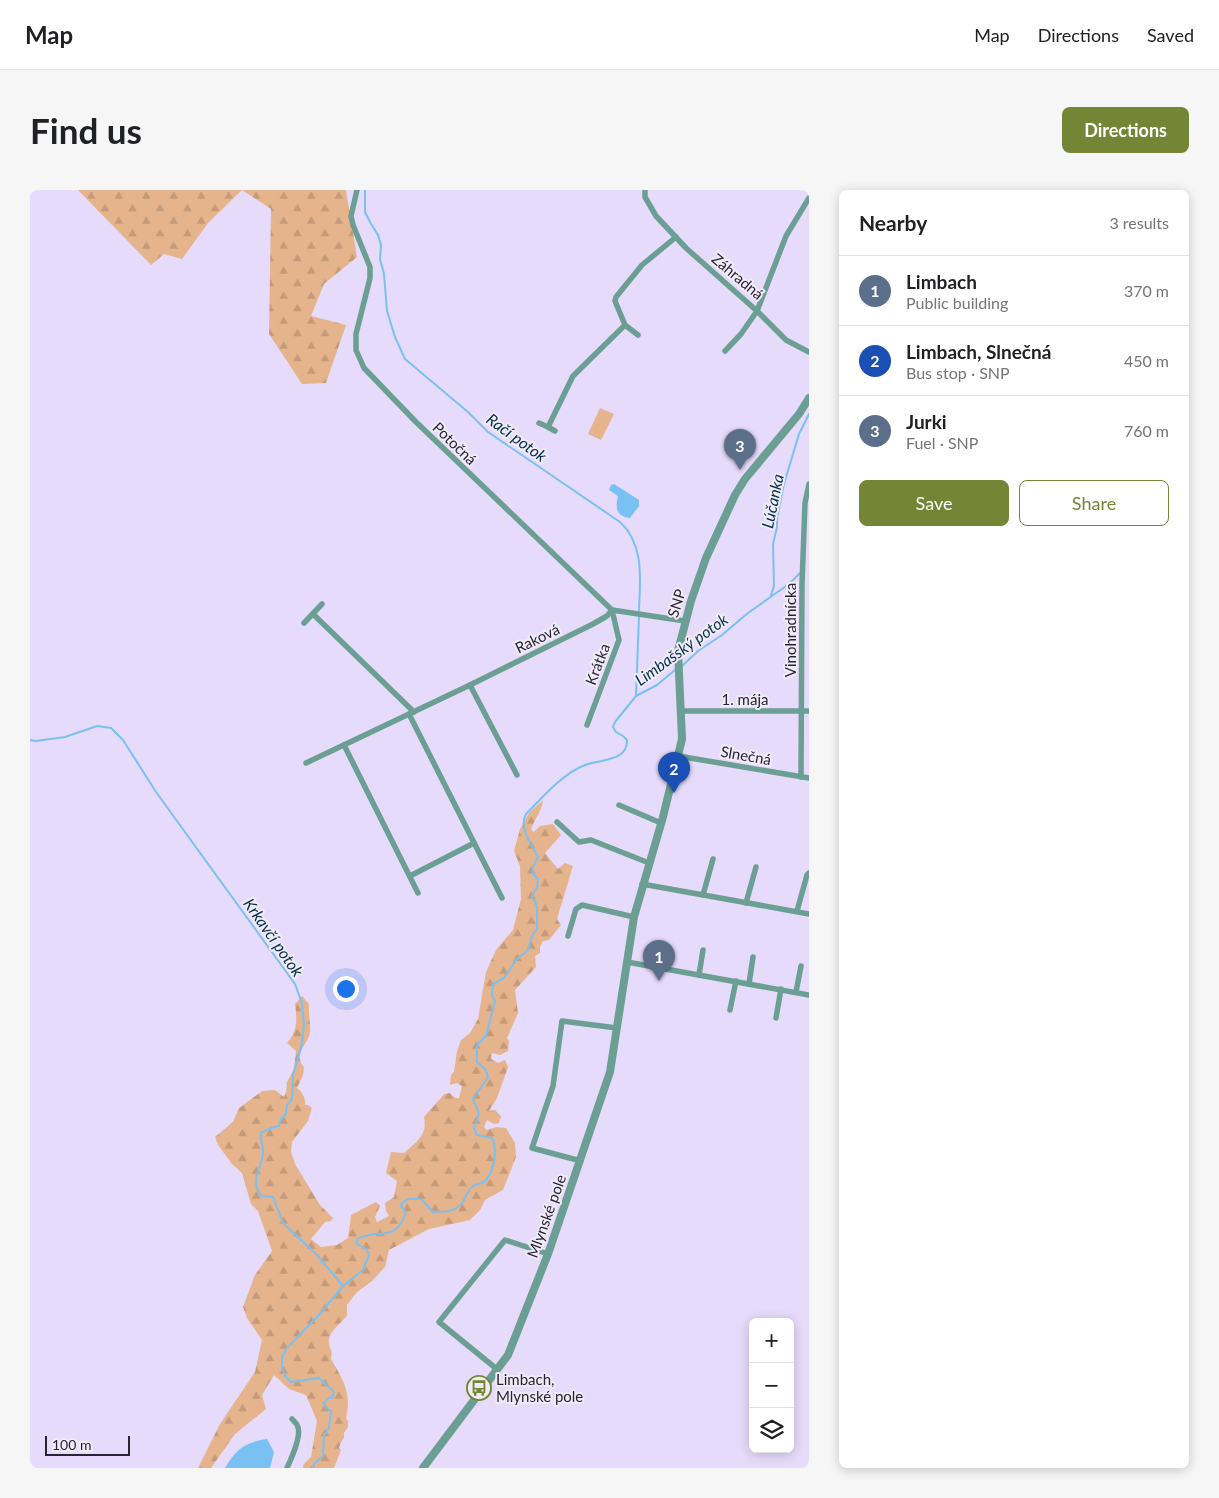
<!DOCTYPE html>
<meta charset="utf-8">
<style>
:root{--surface:#fff;--page:#f6f6f6;--text:#202124;--muted:#757577;--line:#e0e0e0;--accent:#748636}
body{margin:0;font-family:Lato,sans-serif;background:var(--page);color:var(--text)}
.controls{position:absolute;right:15px;bottom:15px;display:grid;overflow:hidden;border-radius:8px;box-shadow:0 2px 12px #0003}
.controls button{width:45px;height:45px;display:grid;place-items:center;padding:0;border:0;border-bottom:1px solid var(--line);background:var(--surface);color:var(--text);font:25px sans-serif}
.scale{position:absolute;left:15px;bottom:12px;width:85px;box-sizing:border-box;padding-left:5px;border:2px solid #2a2336;border-top:0;font-size:14px;line-height:18px;white-space:nowrap;color:#2a2336;-webkit-text-stroke:4px #f0ecf7;paint-order:stroke}
.you{position:absolute;left:315px;top:798px;width:18px;height:18px;margin:-12px;border:4px solid #fff;border-radius:50%;background:#1a73e8;box-shadow:0 0 0 8px #1a73e833}
.badge{display:grid;place-items:center;width:32px;height:32px;border-radius:50%;background:var(--accent);color:#fff;font-size:16px;font-weight:700}
.pin{position:absolute;translate:-50% -41px;filter:drop-shadow(0 1px 2px #0008)}
.pin::after{content:'';position:absolute;top:26px;width:18px;height:15px;background:inherit;clip-path:polygon(0 0,100% 0,50% 100%)}
.list{margin:0;padding:0;list-style:none}
h2{display:flex;justify-content:space-between;align-items:center;height:65px;margin:0;padding:0 20px;font-size:21px}
h2 small{font-size:16px;font-weight:400;color:var(--muted)}
.list li{display:grid;grid-template-columns:32px 1fr auto;gap:15px;align-items:center;box-sizing:border-box;height:70px;padding:0 20px;border-top:1px solid var(--line)}
.list b{display:block;font-size:19px;white-space:nowrap}
.list p{margin:0;font-size:16px;white-space:nowrap;color:var(--muted)}
.list em{font-size:16px;font-style:normal;color:var(--muted)}
.actions{display:flex;gap:10px;padding:15px 20px}
.actions a{flex:1;padding:11px 0;border:1px solid var(--accent);border-radius:8px;text-align:center;font-size:18px;color:var(--accent)}
.actions .main{background:var(--accent);color:#fff}
.icon{flex:none;width:28px;height:28px;fill:none;stroke:currentColor;stroke-width:2;stroke-linecap:round;stroke-linejoin:round}
.map{position:relative;flex:none;width:779px;height:1278px;overflow:hidden;border-radius:8px}
header{display:flex;align-items:center;gap:30px;box-sizing:border-box;height:70px;padding:0 25px;background:var(--surface);border-bottom:1px solid var(--line)}
header strong{font-size:24px}
nav{display:flex;gap:28px;margin-inline-start:auto;font-size:18px}
.intro{display:flex;align-items:center;justify-content:space-between;box-sizing:border-box;height:120px;padding:0 30px}
h1{margin:0;font-size:35px}
.button{padding:12px 22px;border-radius:8px;background:var(--accent);color:#fff;font-size:18px;font-weight:700}
main{display:flex;gap:30px;padding:0 30px}
aside{flex:1;background:var(--surface);border-radius:8px;box-shadow:0 2px 12px #0003}
.map>svg:first-child{display:block}
</style>
<header>
<strong>Map</strong>
<nav><a>Map</a><a>Directions</a><a>Saved</a></nav>
</header>
<div class="intro"><h1>Find us</h1><a class="button">Directions</a></div>
<main>
<div class="map">
<svg width="779" height="1278" viewBox="0 0 779 1278">
<defs>
<pattern id="forest-firs" width="22" height="20" patternUnits="userSpaceOnUse" patternTransform="scale(1.25)"><rect width="22" height="20" fill="#e5b48c"/><path d="M5 1l3.5 6h-7zM16 11l3.5 6h-7z" fill="#c59a79"/></pattern>
</defs>
<rect width="100%" height="100%" fill="#e6dbfa"/>
<polygon fill="#e5b48c" points="570,218 584,224 571,250 558,244"/>
<g fill="url(#forest-firs)">
<polygon points="48,0 316,0 327,67 294,94 281,126 316,135 296,193 272,194 239,144 241,19 212,0 178,33 152,69 134,64 121,75"/>
<path d="M513,610C511,624 505,627 501,640L504,642L510,636L523,634L531,645L515,663L528,679L535,673L543,676L527,729L531,735L519,750L513,751L510,757V763L505,766L506,777L485,800L488,823L477,848L479,851L478,861L470,865L462,863L461,869L468,873L475,870L478,877L467,908L459,921L465,920L471,926L469,933L464,934L457,930L454,937L457,940L466,937L476,938L485,953L486,967L473,1000L455,1010L450,1020L440,1030L399,1039L359,1060L355,1077L342,1091L326,1103L317,1115V1126C311,1133 297,1143 299,1153C300,1161 303,1159 301,1169C313,1189 322,1204 316,1228L318,1231V1237L314,1243V1248L311,1252L309,1258L311,1260L304,1278H273V1275L281,1267L287,1231L276,1205L259,1199L244,1185L232,1205L236,1219L205,1244L181,1278H168L190,1234L225,1182L232,1150L217,1128L213,1117L225,1085L242,1061L228,1021L221,1014L212,983L202,974L188,955L185,947L203,932L209,918L232,901L245,900L254,907L256,902L257,892L264,879L266,861L257,853C268,841 267,829 265,814L272,806L279,814C278,824 281,834 280,843C278,854 262,865 274,877L273,885L267,898C272,901 276,909 275,915H278L282,918L278,931L262,952L261,962L265,974L290,1015L303,1028L301,1031L295,1032L281,1049L291,1057L307,1055L318,1048L321,1025L346,1012L350,1016L345,1027L347,1032L359,1026L356,1021L355,1013L364,1007L367,991L356,983L361,962L374,963C386,952 398,945 394,927C401,918 407,913 414,904L420,903L425,908H429L432,896L427,893L420,895L421,885L424,882L427,861L431,850L440,843L448,829L456,782L466,760L483,740L491,709L490,676L484,661L490,639L499,623Z"/>
</g>
<g fill="#79c0f3">
<path d="M584,294L609,310V316L600,328C586,326 585,318 588,306L579,300L581,295Z"/>
<path d="M237,1249L244,1262L240,1278H195C206,1259 215,1252 237,1249Z"/>
</g>
<g fill="none" stroke-linecap="round" stroke-linejoin="round">
<g stroke="#79c0f3" stroke-width="2">
<path d="M335,0V22L340,32L348,45L351,55L350,69L354,84L357,121L365,147L375,169L438,222L458,242L590,332C615,355 610,390 609,421"/>
<polyline points="741,405 744,396 743,354 747,337 747,328 754,294 769,244 779,224"/>
<polyline points="652,476 668,461 692,445 718,423 759,394 771,382"/>
<polyline points="606,506 609,426"/>
<path d="M0,550L6,551L35,547L67,536L81,538L93,550L126,602L265,794L272,813L274,834L272,854L263,885L262,909L257,915L256,924L251,929L249,936L241,938L231,943C230,951 234,957 233,963C232,980 219,988 231,1006L243,1007L253,1033L286,1064L313,1096"/>
<path d="M283,1278L284,1274L293,1266L294,1245L299,1238L301,1221L295,1217L294,1213L298,1208H302L304,1202L289,1188L261,1192L255,1186L252,1177V1167L256,1159L289,1125L313,1096L333,1080L339,1065L337,1060L327,1054V1049C347,1037 365,1055 376,1022L371,1016L372,1013L378,1009H391L403,1022C414,1022 425,1022 432,1013C436,1008 437,1000 443,996C446,994 450,994 454,992C464,984 468,958 462,948L447,945L444,938L449,924L443,909L458,887L456,880L447,872V855L456,846L465,811L462,806L463,794L474,788L486,770L498,760L502,746L507,739V716L502,706L507,697L508,689L503,684V677L508,667C502,655 488,638 496,624C513,607 532,584 555,575C570,569 598,572 597,550L593,546L586,542L583,537L585,532L606,506L627,495L645,480"/>
</g>
<g stroke="#6b9f94" stroke-width="5.5">
<polyline points="327,0 321,26 323,35 340,77 340,88 326,144 326,160 334,178 386,232 582,420 655,431"/>
<polyline points="615,0 615,7 626,26 656,58 727,121 756,46 779,8"/>
<polyline points="608,145 595,135 585,111 586,107 612,75 646,47"/>
<polyline points="695,161 711,144 727,121 756,150 779,162"/>
<polyline points="509,233 518,237 543,186 595,135"/>
<polyline points="518,237 525,241"/>
<polyline points="283,424 384,522"/>
<polyline points="274,433 292,414"/>
<polyline points="440,495 487,585"/>
<polyline points="652,521 779,521"/>
<polyline points="379,524 472,708"/>
<polyline points="557,535 589,450 582,420"/>
<polyline points="314,555 388,703"/>
<polyline points="648,566 779,588"/>
<polyline points="276,573 440,495 563,434 577,426 582,420"/>
<polyline points="771,587 772,394 775,313 779,294"/>
<polyline points="589,615 631,633"/>
<polyline points="527,632 549,652 561,650 619,673"/>
<polyline points="380,686 444,653"/>
<polyline points="612,694 779,724"/>
<polyline points="673,705 683,669"/>
<polyline points="716,713 726,677"/>
<polyline points="767,721 777,685 779,683"/>
<polyline points="538,746 546,719 552,715 604,727"/>
<polyline points="597,772 779,805"/>
<polyline points="669,785 673,760"/>
<polyline points="719,794 723,767"/>
<polyline points="766,802 771,776"/>
<polyline points="700,820 706,791"/>
<polyline points="746,828 751,799"/>
<polyline points="551,971 502,958 523,896 532,831 587,838"/>
<polyline points="468,1180 409,1132 475,1050 518,1064"/>
<path d="M257,1278C261,1269 273,1244 267,1235C267,1234 262,1229 262,1229"/>
</g>
<polyline stroke="#6b9f94" stroke-width="8" points="393,1278 478,1165 518,1064 580,882 604,727 633,627 652,549 648,461 661,411 676,368 705,305 715,289 769,224 779,208"/>
</g>
<defs>
<symbol id="bus-ring" viewBox="-11 -11 22 22"><circle r="9.5" fill="#f0ecf7" stroke="#748636" stroke-width="1.5"/><path d="M-5-6H5V4H4V6H2V4H-2V6H-4V4H-5ZM-3.5-4V0h7V-4ZM-3.5 1.2v1.5H-2V1.2ZM2 1.2v1.5H3.5V1.2Z" fill="#748636"/></symbol>
</defs>
<g fill-rule="evenodd">
<use href="#bus-ring" x="435" y="1184" width="28" height="28"/>
</g>
<g text-anchor="middle" dominant-baseline="central" stroke-width="4" stroke-linejoin="round" paint-order="stroke">
<g font-size="15" fill="#2a2336" stroke="#f0ecf7">
<text transform="translate(708 86) rotate(40)">Záhradná</text>
<text transform="translate(425 253) rotate(44)">Potočná</text>
<text transform="translate(646 413) rotate(-73)">SNP</text>
<text transform="translate(760 440) rotate(-90)">Vinohradnícka</text>
<text transform="translate(507 448) rotate(-26)">Raková</text>
<text transform="translate(567 474) rotate(-69)">Krátka</text>
<text x="715" y="509">1. mája</text>
<text transform="translate(716 565) rotate(10)">Slnečná</text>
<text transform="translate(516 1026) rotate(-70)">Mlynské pole</text>
</g>
<g font-size="15" fill="#2a2336" stroke="#f0ecf7" text-anchor="start">
<text x="466" y="1189">Limbach,<tspan x="466" dy="17">Mlynské pole</tspan></text>
</g>
<g font-size="16" font-style="italic" fill="#063049" stroke="#f0ecf7">
<text transform="translate(487 247) rotate(36)">Račí potok</text>
<text transform="translate(742 311) rotate(-78)">Lúčanka</text>
<text transform="translate(651 459) rotate(-36)">Limbašský potok</text>
<text transform="translate(244 747) rotate(55)">Krkavčí potok</text>
</g>
</g>
</svg>
<div class="controls">
<button>+</button>
<button>−</button>
<button><svg class="icon" aria-label="layers" viewBox="0 0 24 24"><path d="M12 4l9 5-9 5-9-5zM3 14l9 5 9-5"/></svg></button>
</div>
<div class="scale">100 m</div>
<div class="you"></div>
<div class="pin badge" style="left:629px;top:791px;background:#5c6f8a">1</div>
<div class="pin badge" style="left:644px;top:603px;background:#1a4fb4">2</div>
<div class="pin badge" style="left:710px;top:280px;background:#5c6f8a">3</div>
</div>
<aside>
<h2>Nearby<small>3 results</small></h2>
<ul class="list">
<li><span class="badge" style="background:#5c6f8a">1</span><div><b>Limbach</b><p>Public building</p></div><em>370 m</em></li>
<li><span class="badge" style="background:#1a4fb4">2</span><div><b>Limbach, Slnečná</b><p>Bus stop · SNP</p></div><em>450 m</em></li>
<li><span class="badge" style="background:#5c6f8a">3</span><div><b>Jurki</b><p>Fuel · SNP</p></div><em>760 m</em></li>
</ul>
<div class="actions"><a class="main">Save</a><a>Share</a></div>
</aside>
</main>
